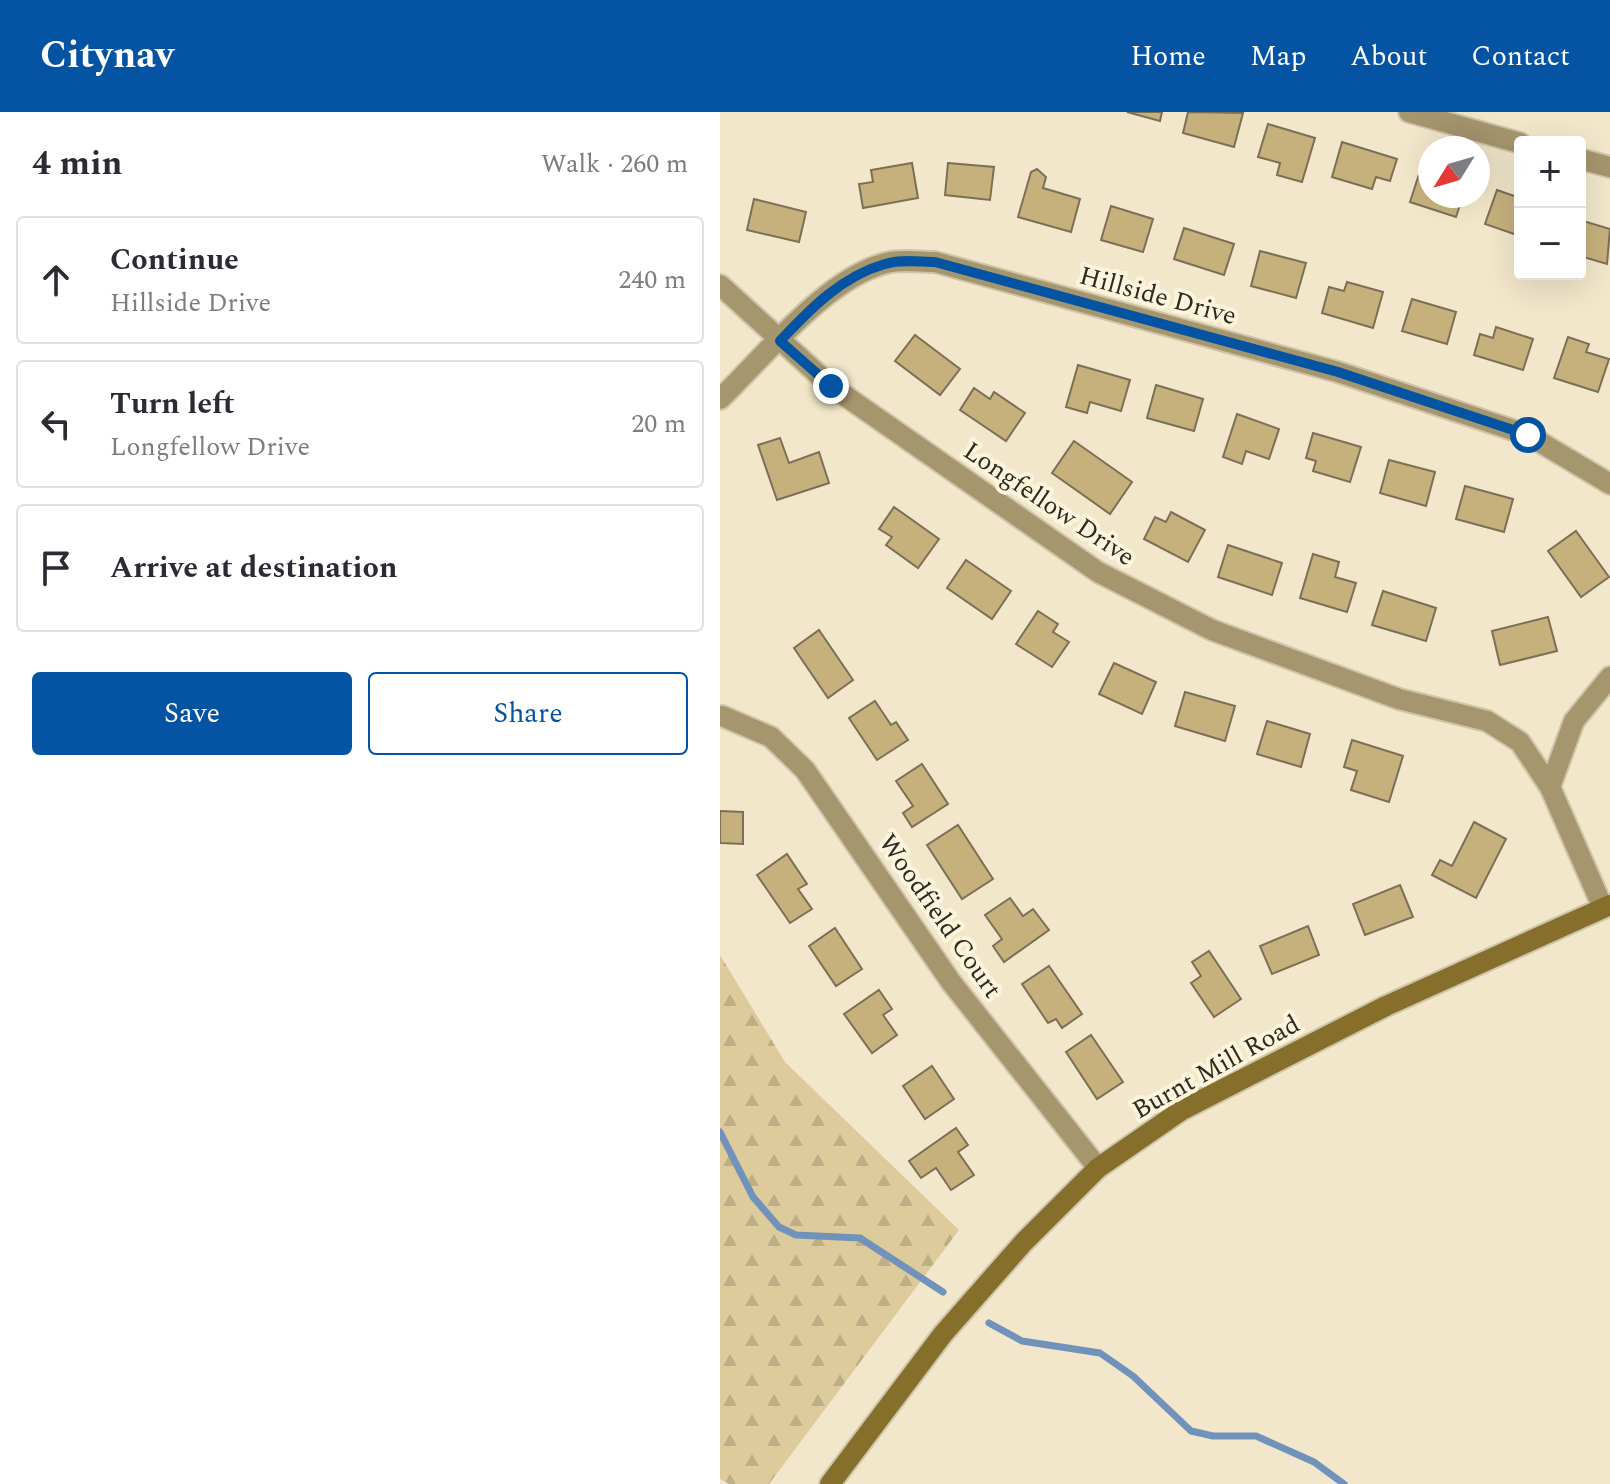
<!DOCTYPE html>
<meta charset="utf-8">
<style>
:root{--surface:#fff;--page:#f2f2f3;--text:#2b2b33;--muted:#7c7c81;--line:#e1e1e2;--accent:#0454a3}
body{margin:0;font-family:Spectral,serif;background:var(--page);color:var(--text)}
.controls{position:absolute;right:24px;top:24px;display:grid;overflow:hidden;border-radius:8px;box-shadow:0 8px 32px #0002}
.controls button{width:72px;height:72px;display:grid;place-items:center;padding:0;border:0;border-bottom:2px solid var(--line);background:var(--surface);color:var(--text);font:40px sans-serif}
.compass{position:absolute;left:698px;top:24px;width:72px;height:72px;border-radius:50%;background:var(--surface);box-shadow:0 8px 32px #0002;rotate:233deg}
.stop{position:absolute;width:24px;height:24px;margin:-18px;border:6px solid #0454a3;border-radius:50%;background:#fff}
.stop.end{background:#0454a3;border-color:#fff;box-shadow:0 2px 8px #0008}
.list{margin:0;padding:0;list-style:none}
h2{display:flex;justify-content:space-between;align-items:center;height:104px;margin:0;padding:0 32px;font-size:34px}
h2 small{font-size:26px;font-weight:400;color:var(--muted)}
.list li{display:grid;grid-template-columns:52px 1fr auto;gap:24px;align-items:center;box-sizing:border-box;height:128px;margin:0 16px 16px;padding:0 16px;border:2px solid var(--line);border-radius:8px}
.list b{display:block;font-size:30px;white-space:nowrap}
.list p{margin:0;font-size:26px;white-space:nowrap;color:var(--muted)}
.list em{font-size:26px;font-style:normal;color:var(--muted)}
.actions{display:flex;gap:16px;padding:24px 32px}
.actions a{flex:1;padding:18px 0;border:2px solid var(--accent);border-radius:8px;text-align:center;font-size:28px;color:var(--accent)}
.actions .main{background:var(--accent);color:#fff}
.icon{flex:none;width:44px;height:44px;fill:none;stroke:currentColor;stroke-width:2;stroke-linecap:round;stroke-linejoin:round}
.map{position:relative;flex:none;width:890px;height:1372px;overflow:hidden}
header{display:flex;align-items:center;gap:48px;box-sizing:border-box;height:112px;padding:0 40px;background:var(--accent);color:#fff}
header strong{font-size:38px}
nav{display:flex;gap:44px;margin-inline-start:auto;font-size:28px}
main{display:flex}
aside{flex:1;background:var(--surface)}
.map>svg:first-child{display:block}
</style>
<header>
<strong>Citynav</strong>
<nav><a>Home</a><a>Map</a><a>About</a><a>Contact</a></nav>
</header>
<main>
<aside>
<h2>4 min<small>Walk · 260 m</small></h2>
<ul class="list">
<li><svg class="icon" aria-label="ahead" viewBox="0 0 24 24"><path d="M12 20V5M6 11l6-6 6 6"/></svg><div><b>Continue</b><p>Hillside Drive</p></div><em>240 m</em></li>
<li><svg class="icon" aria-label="left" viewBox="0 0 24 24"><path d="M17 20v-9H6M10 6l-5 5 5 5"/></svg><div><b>Turn left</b><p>Longfellow Drive</p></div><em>20 m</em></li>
<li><svg class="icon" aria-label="arrive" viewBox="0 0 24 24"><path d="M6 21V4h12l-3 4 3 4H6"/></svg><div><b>Arrive at destination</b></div></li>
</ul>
<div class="actions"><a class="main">Save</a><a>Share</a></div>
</aside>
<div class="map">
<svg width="890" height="1372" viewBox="0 0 890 1372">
<defs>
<pattern id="forest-firs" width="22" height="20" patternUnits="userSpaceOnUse" patternTransform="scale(2)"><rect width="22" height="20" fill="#ddcb9c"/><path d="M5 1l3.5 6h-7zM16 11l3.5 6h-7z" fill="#beae86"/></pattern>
</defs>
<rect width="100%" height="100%" fill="#f2e7ca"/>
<polygon fill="url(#forest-firs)" points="0,843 65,950 239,1118 49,1372 9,1372 0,1367"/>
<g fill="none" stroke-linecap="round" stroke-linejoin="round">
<g stroke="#7192bb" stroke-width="7">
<polyline points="0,1020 33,1085 59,1115 76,1123 140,1126 223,1180"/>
<polyline points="269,1211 302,1229 380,1241 413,1264 471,1319 493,1324 536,1324 594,1350 624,1372"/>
</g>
</g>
<g fill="#c6b17d" stroke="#7b7057" stroke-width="2">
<polygon points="407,0 442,0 440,9"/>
<polygon points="468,0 523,1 514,35 463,21"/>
<polygon points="548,12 595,26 582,70 557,63 560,51 538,45"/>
<polygon points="622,30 677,47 670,69 656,65 652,77 612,65"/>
<polygon points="192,51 198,86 143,96 139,72 153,70 151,58"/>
<polygon points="228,51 274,55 270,88 225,83"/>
<polygon points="317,57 326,65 323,76 360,87 351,120 298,105 311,60"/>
<polygon points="700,59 710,62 710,84 743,84 736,105 690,90"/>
<polygon points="777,78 800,86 800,124 765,112"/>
<polygon points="34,87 86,100 79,130 27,118"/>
<polygon points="391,94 433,107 423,140 381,128"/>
<polygon points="860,108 890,117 887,152 860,144"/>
<polygon points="464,116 514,132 504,163 454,147"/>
<polygon points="540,139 586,151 576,186 531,174"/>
<polygon points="627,170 663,180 653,216 602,201 609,175 624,179"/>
<polygon points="692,187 736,200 727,232 682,219"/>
<polygon points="776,215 813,227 803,258 754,243 760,222 773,226"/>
<polygon points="195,223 240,257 220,283 175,249"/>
<polygon points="848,225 869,232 866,240 889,247 878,280 834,266"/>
<polygon points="358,253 410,268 401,299 370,290 367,301 346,295"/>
<polygon points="436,273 483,287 474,319 427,306"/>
<polygon points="254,276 270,287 274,280 305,301 286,329 240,298"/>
<polygon points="517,302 559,317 549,347 526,339 522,352 503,345"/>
<polygon points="593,321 641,335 630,370 593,359 596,349 586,346"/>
<polygon points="60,326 69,351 99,340 109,371 57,388 38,333"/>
<polygon points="354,329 412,370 390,402 332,361"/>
<polygon points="669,348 715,360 706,394 660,381"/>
<polygon points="745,374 793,387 784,420 736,407"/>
<polygon points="174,395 219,427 198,456 166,433 172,425 159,417"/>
<polygon points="451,400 485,418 468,450 424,427 435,405 446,410"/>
<polygon points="856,419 889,465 861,485 828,439"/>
<polygon points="508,433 562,451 552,483 498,465"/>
<polygon points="593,442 619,450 615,465 636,471 627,500 580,486"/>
<polygon points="246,448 291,479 272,507 227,476"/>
<polygon points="663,479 716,496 706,529 652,513"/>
<polygon points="318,499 338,512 333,520 349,530 332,555 296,532"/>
<polygon points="828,505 837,539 780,553 772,519"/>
<polygon points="99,518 133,568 108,586 74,536"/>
<polygon points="394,551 436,570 422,602 379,582"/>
<polygon points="465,580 515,594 505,629 455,614"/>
<polygon points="155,589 171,613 176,610 188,628 157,648 129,606"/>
<polygon points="547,609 590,622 581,655 537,642"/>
<polygon points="632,628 683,644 669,690 631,678 637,659 624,655"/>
<polygon points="202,652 228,692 192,715 183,701 193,694 176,669"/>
<polygon points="0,699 23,700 23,732 0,731"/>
<polygon points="754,710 786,727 756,786 712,763 720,748 732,754"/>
<polygon points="238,713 273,767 242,787 207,733"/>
<polygon points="67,742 87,772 78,777 92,797 70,811 37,763"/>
<polygon points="680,773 693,805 645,823 633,792"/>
<polygon points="290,786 303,804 313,797 329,818 284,850 273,834 282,827 265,803"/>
<polygon points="588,814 599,843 552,862 540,834"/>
<polygon points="115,816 142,857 116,874 89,834"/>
<polygon points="489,839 521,887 494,905 471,871 481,864 472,850"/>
<polygon points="329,854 362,902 342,916 336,907 328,911 302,872"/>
<polygon points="159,878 172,897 163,903 177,923 152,941 124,902"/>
<polygon points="371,923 403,970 377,987 346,940"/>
<polygon points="212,954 234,987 205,1007 183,974"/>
<polygon points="236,1016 248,1033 238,1040 254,1063 231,1078 216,1056 201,1066 189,1049"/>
</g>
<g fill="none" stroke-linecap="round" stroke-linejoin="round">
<defs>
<g id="street">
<polyline points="689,0 800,31"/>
<polyline points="860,47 890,55"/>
<polyline points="0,173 111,274 378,460 492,518 679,587 767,609 800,630 830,675"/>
<path d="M0,287C44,245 106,166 166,151C181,147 200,150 215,150L618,260L808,323L890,372"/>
<polyline points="2,604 51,625 85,658 231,870 378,1056"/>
<polyline points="883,796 830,675 854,609 890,565"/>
</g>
<polyline id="secondary" points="110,1372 223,1222 303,1131 378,1056 462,998 666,894 890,793"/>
</defs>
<use href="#street" stroke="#cfc5ab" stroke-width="24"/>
<use href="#secondary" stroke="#cfc5ab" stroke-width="24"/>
<use href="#street" stroke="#a6966d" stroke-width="20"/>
<use href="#secondary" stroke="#866e2b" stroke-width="20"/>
</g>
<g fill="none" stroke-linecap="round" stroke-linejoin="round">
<path stroke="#0454a3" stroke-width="10" d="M111,274L60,229C90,197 122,164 165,152C180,147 200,150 215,150L618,260L808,323"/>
</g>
<g text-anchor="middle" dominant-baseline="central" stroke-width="8" stroke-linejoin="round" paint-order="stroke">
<g font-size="26" fill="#2f2a1f" stroke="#fdf4dd">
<text transform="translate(438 184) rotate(15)">Hillside Drive</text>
<text transform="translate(329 392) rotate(34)">Longfellow Drive</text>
<text transform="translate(220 804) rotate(55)">Woodfield Court</text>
<text transform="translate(496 955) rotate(-29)">Burnt Mill Road</text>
</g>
</g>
</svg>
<div class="controls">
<button>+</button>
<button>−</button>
</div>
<svg class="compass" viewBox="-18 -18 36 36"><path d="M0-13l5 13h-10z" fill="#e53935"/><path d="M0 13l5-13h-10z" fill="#7c7c81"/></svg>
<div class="stop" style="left:808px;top:323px"></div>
<div class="stop end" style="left:111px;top:274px"></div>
</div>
</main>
